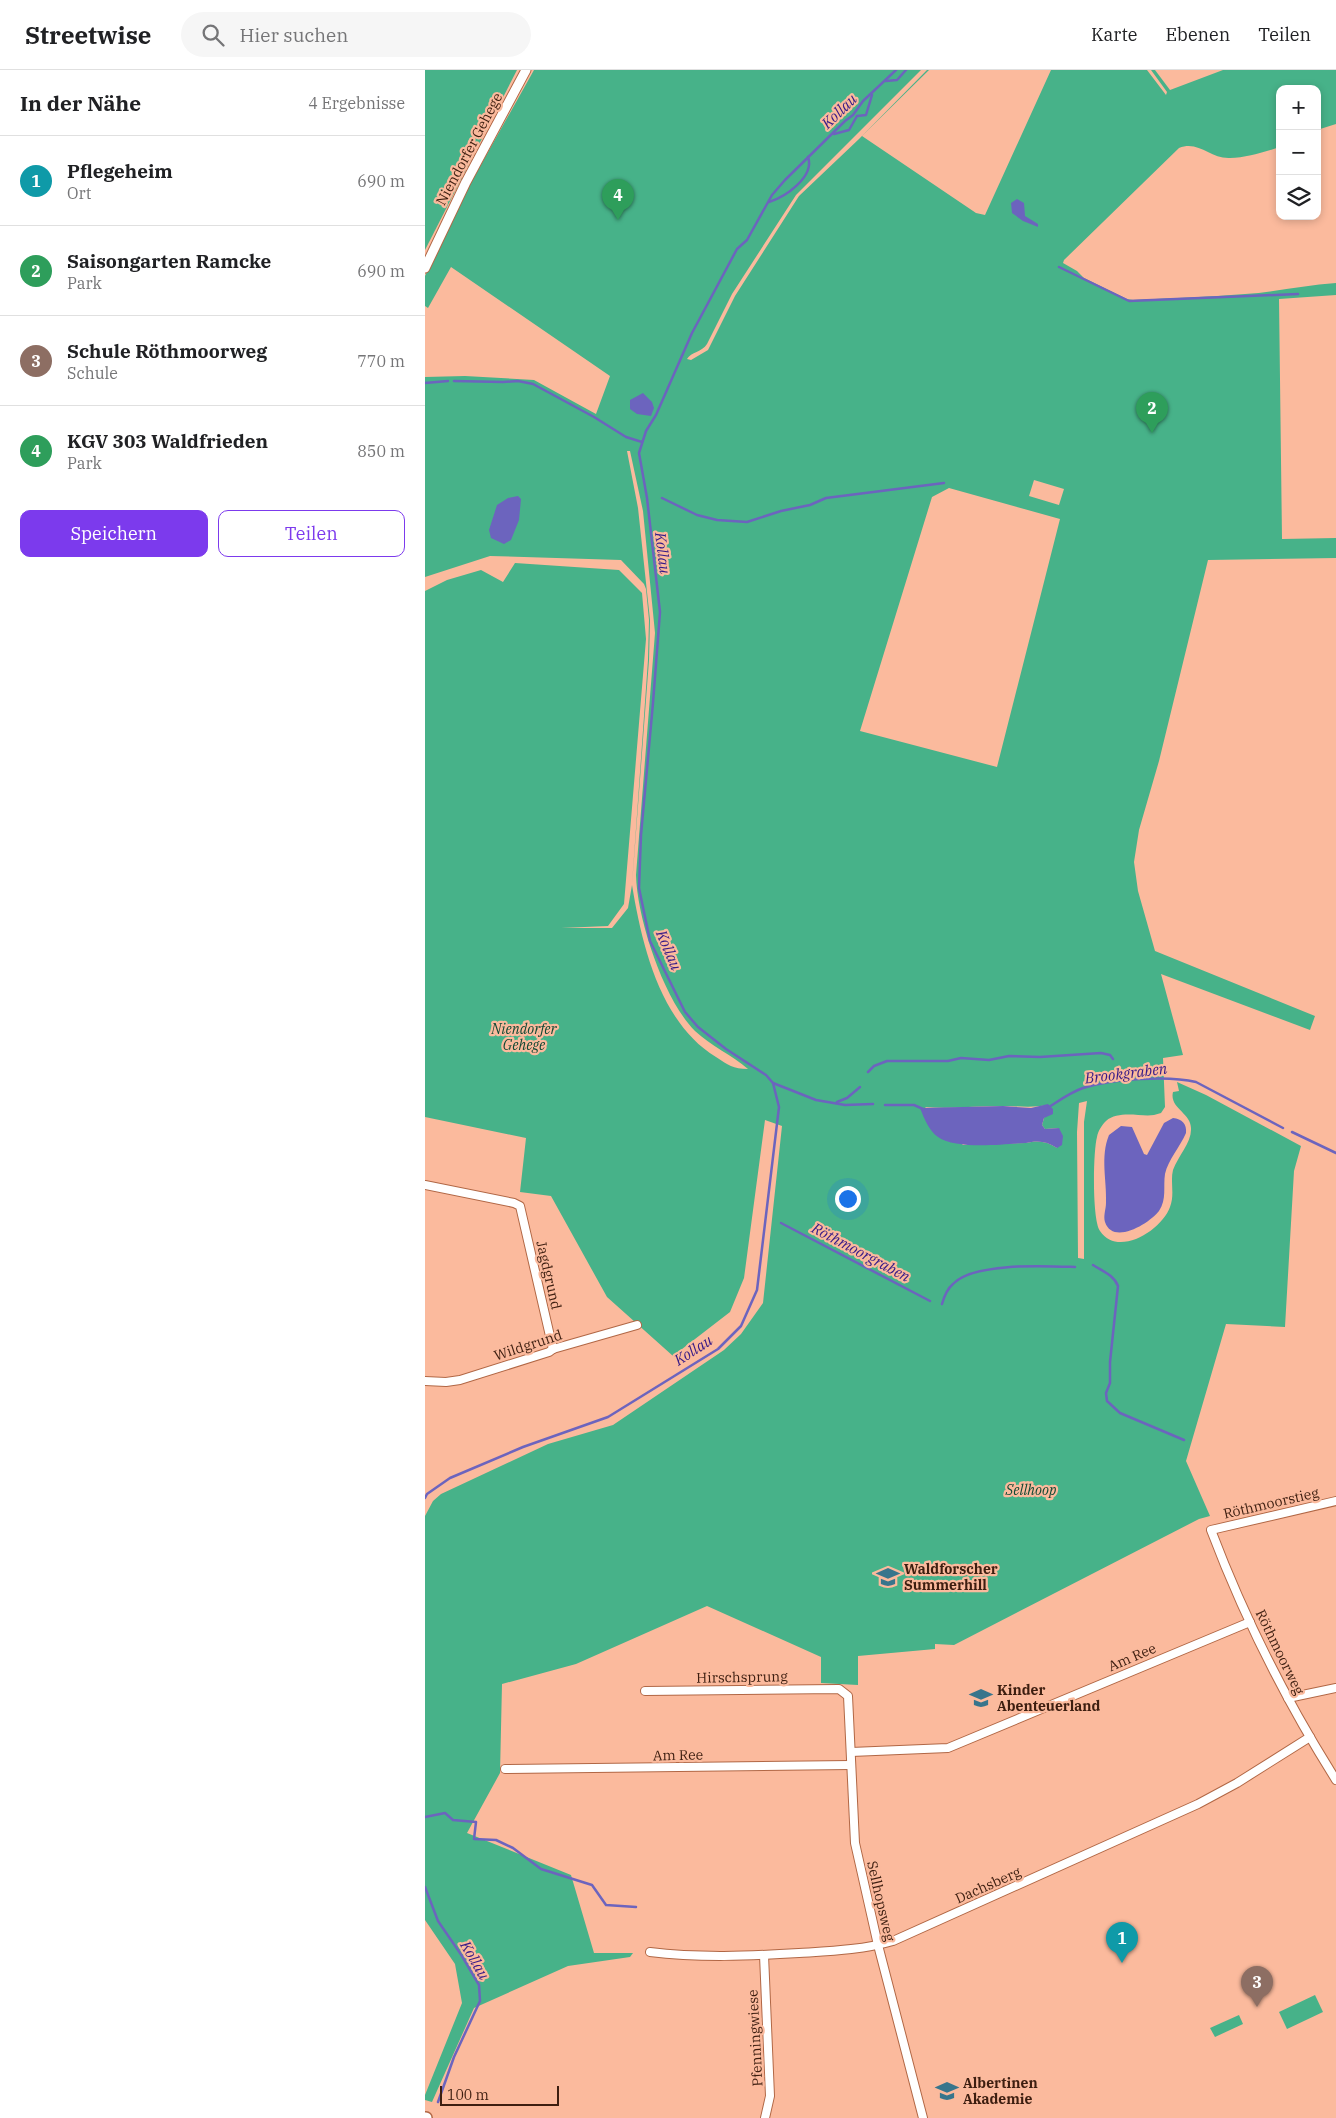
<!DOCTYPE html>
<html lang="de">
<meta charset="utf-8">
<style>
:root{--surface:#fff;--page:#f6f6f6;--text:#202124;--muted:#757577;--line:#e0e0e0;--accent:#7c3aed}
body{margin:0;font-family:"IBM Plex Serif",serif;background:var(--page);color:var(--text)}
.controls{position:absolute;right:15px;top:15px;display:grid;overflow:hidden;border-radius:10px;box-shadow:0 2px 8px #0003}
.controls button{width:45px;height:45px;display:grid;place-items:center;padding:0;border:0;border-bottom:1px solid var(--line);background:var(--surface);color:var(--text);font:25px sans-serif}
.scale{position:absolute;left:15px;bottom:12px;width:119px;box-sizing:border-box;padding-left:5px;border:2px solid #3d1e10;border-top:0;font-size:14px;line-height:18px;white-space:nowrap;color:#3d1e10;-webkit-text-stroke:4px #fbba9d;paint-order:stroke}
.you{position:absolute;left:422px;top:1128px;width:18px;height:18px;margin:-12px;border:4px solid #fff;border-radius:50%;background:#1a73e8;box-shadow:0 0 0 8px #1a73e833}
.badge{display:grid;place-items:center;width:32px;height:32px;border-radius:50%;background:var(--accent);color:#fff;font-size:16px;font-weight:700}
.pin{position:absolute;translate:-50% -41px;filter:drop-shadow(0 1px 2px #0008)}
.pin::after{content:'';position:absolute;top:26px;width:18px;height:15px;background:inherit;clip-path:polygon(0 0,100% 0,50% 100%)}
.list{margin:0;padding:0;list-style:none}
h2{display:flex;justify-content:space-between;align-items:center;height:65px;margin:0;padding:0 20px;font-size:21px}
h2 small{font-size:16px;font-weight:400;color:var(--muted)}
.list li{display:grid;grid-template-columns:32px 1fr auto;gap:15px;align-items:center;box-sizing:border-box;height:90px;padding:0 20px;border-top:1px solid var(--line)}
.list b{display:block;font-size:19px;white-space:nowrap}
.list p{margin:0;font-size:16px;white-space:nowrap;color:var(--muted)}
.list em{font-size:16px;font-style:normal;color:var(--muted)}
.actions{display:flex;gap:10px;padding:15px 20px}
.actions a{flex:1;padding:11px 0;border:1px solid var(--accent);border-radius:10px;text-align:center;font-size:18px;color:var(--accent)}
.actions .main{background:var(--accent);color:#fff}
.icon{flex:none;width:28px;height:28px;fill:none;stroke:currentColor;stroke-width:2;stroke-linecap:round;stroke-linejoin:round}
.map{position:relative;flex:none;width:911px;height:2048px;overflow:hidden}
header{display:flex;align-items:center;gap:30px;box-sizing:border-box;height:70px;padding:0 25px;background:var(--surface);border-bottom:1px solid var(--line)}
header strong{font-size:24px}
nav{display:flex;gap:28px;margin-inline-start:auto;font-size:18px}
.search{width:350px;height:45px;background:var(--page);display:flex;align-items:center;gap:12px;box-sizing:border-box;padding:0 18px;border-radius:28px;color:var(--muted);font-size:19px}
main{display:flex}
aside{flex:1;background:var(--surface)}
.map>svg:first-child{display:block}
</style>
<header>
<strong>Streetwise</strong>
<div class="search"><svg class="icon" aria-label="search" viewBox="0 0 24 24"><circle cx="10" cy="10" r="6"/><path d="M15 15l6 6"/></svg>Hier suchen</div>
<nav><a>Karte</a><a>Ebenen</a><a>Teilen</a></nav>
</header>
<main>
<aside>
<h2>In der Nähe<small>4 Ergebnisse</small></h2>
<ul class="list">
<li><span class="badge" style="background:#0f9aa8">1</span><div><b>Pflegeheim</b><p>Ort</p></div><em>690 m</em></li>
<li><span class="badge" style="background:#2e9e5b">2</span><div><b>Saisongarten Ramcke</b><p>Park</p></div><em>690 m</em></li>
<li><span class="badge" style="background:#8d6e63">3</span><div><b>Schule Röthmoorweg</b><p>Schule</p></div><em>770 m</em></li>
<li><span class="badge" style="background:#2e9e5b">4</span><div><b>KGV 303 Waldfrieden</b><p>Park</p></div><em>850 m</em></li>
</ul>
<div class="actions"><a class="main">Speichern</a><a>Teilen</a></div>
</aside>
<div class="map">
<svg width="911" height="2048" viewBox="0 0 911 2048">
<rect width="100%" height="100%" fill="#fbba9d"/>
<g fill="#47b289" fill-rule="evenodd">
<polygon points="0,0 92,0 0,180"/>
<path d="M109,0H496L371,125L307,224L282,274C277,282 266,282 262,289L266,290L283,280L310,226L374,126L434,69L502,0H504L437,66L551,143L560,145L626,0H722L741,25L742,22L726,0H730L745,20L798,0H911V54L892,60V19H855V77C840,82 821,88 805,88C785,89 774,70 754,78L639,190L638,193L652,201L659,208L702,229L708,230C745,228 783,227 820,224C851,222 880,215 911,213V225L854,229L857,469L911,468V488L783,490L734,691L714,760L709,792L713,821L730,881L890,946L885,960L736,904L758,985L738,988L740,1037L736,1043L729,1045C715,1047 694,1040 681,1051C677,1055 673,1061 672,1067C668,1082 667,1150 675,1161C693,1188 737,1160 745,1137C750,1124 745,1112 748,1100C753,1086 767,1072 766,1058C766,1043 744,1038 748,1022L754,1021L752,1012L781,1025L876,1076L869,1101L860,1257L801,1254L761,1391L785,1446L774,1449L529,1575L510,1574V1579L433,1586V1615L396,1613V1587L282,1536L151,1594L77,1614L75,1703L42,1763L146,1805L169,1883H208L205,1887L143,1896L49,1938L7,2032L0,2030V2025L37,1933L30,1894L0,1850V1446L8,1431L16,1424L123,1374L188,1355L299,1280L316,1264L338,1233L357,1056L340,1050L319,1208L305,1242L248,1286L182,1227L126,1126L95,1122L101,1068L0,1047V521L22,510L56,500L78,512L90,493L194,500L217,523L221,569L199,834L183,856L136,858H187L203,838L207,815L223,590L224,550L221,519L219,514L196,490L65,486L0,507V307L40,306L109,310L171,344L185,306L26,197L3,238L0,236V206L35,132ZM202,381H205L218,441L230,563L211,805C212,849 239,930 270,961C286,976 307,985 323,999C308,999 303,995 291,987C235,953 217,875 207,815L224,590L225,550L213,438ZM609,410L639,419L634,435L604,426ZM524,418L635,449L572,697L435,661L507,427ZM662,1031L659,1052V1189L653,1188L652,1062L654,1033ZM623,1035L617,1055L620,1059L634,1058L632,1078C622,1071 612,1070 601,1073L538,1075L500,1037C526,1039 551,1036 577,1036C594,1036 606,1038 623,1035Z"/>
<polygon points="890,1925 898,1942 862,1959 854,1942"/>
<polygon points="814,1945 818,1954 790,1967 785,1958"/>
</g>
<g fill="#6c64be">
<polygon points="592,129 599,133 600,146 613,154 613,157 598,151 587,143 586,133"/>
<polygon points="218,323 227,332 229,338 226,346 212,344 205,339 205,330"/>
<polygon points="93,426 96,429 94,450 86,470 79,474 66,468 64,460 72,435 83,428"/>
<path d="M623,1034L628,1039V1044L619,1048L617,1055L620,1059L634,1058L638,1066L637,1075L632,1078C622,1071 612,1070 601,1073C579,1074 531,1080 513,1067C504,1061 499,1048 495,1038L578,1036L606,1038Z"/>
<path d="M748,1048C757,1049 762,1054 761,1063C755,1077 743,1090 740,1104C738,1117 742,1129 734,1141C725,1153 688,1176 680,1152C678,1146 681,1139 681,1133C682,1110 675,1087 684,1065L696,1056L707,1057L719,1084L722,1085L739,1053Z"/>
</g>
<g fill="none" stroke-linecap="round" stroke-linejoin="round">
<g stroke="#6c64be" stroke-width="2.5">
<polyline points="461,11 472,10 481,0"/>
<polyline points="409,64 424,60 432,46 441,45 447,25"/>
<path d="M344,132C360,127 390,107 383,87"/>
<polyline points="634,197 704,231 873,224"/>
<polyline points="29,311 78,312 93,311 108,314 169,347 201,367 217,372"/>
<polyline points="0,313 23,311"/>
<polyline points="237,428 272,445 292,450 322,452 356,441 385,435 401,428 519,413"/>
<polyline points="443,1002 449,996 462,991 523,991 536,988 564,990 584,986 615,987 676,983 685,985 688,989"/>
<polyline points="348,1013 391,1030 420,1035 448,1034"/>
<polyline points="412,1032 422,1028 435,1017"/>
<polyline points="460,1035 489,1035 498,1039"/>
<path d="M624,1037C635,1030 646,1022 658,1018C686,1009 743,1005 771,1012L858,1058"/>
<polyline points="867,1062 911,1083"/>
<polyline points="356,1153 505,1231"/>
<path d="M668,1195C677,1201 689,1205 693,1216L685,1292V1313L681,1323L682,1331L695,1343L759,1370"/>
<path d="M517,1234C519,1227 522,1219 528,1214C549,1192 622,1196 650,1197"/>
<polyline points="0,1428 2,1424 25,1408 98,1377 183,1347 293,1279 316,1256 332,1220 354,1037 348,1013 341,1005 301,979 273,957 260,942 225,871 214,818 216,765 228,633 235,542 222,428 214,383 221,361 231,345 267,263 312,179 322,170 347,125 360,110 420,51 428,45 438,31 471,0"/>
<polyline points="0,1747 20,1743 28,1750 51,1752 49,1769 71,1770 88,1778 116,1799 167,1815 181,1835 211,1837"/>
<polyline points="0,1817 13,1851 37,1886 54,1915 55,1931 29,1987 13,2032"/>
</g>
<defs>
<g id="minor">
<polyline points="0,1115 89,1133 95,1136 128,1279"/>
<polyline points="0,1311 21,1312 35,1310 124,1282 128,1279 212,1255"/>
<path d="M911,1431L786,1460C819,1547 861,1631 911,1710"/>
<polyline points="220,1621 414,1619 423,1626 430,1773 453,1875 498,2048"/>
<polyline points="863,1628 911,1618"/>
<polyline points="426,1682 523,1678 825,1552"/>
<polyline points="80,1699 426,1695"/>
<path d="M225,1882C274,1888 324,1886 374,1883C406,1881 437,1880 468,1871L773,1734L812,1713L885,1667"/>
<polyline points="339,1885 345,2026 340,2048"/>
</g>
<polyline id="tertiary" points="0,198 41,112 101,0"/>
<polyline id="primary" points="0,2048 1,2048"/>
</defs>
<use href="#minor" stroke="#b16745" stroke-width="10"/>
<use href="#tertiary" stroke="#b16745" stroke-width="11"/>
<use href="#primary" stroke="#b16745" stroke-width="14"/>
<use href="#minor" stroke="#fff" stroke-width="8"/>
<use href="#tertiary" stroke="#fff" stroke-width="9"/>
<use href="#primary" stroke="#fff" stroke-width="11"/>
</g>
<defs>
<symbol id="school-bare" viewBox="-9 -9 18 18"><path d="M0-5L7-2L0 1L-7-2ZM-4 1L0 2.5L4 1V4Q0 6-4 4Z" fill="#38758c" stroke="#fbba9d" stroke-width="2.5" paint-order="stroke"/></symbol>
<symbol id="university-bare" viewBox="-9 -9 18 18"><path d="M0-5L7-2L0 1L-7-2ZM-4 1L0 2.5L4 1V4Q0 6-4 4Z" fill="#38758c" stroke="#fbba9d" stroke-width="2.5" paint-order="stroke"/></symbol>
</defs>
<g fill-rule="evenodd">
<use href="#school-bare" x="447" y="1491" width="32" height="32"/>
<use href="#school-bare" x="540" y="1612" width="32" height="32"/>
<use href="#university-bare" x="506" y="2005" width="32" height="32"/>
</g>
<g text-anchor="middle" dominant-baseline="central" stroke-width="4.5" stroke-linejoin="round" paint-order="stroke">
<g font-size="14" fill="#3d1e10" stroke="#fbba9d">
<text transform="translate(44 79) rotate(-62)">Niendorfer Gehege</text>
<text transform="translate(124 1205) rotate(77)">Jagdgrund</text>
<text transform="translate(103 1275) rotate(-18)">Wildgrund</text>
<text transform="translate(846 1433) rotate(-13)">Röthmoorstieg</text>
<text transform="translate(855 1582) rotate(64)">Röthmoorweg</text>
<text transform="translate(707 1587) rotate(-23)">Am Ree</text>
<text transform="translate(317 1607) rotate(-1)">Hirschsprung</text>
<text transform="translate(253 1685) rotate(-1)">Am Ree</text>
<text transform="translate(563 1815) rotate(-24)">Dachsberg</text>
<text transform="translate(456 1831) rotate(77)">Sellhopsweg</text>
<text transform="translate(330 1968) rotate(-93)">Pfenningwiese</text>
</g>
<g font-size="14" font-style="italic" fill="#114834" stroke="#fbba9d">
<text x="99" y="959">Niendorfer<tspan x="99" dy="16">Gehege</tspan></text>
<text x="606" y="1420">Sellhoop</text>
</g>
<g font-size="14" font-weight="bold" fill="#3d1e10" stroke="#fbba9d" text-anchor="start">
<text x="479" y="1499">Waldforscher<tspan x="479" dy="16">Summerhill</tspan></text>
<text x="572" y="1620">Kinder<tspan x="572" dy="16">Abenteuerland</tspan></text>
<text x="538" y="2013">Albertinen<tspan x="538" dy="16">Akademie</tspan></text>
</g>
<g font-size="15" font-style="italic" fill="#361a87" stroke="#fbba9d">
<text transform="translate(414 41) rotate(-44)">Kollau</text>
<text transform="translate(238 483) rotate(83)">Kollau</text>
<text transform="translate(244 880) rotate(67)">Kollau</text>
<text transform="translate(701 1003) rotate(-7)">Brookgraben</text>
<text transform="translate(436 1182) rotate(28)">Röthmoorgraben</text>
<text transform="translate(268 1280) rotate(-33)">Kollau</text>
<text transform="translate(50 1890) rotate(60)">Kollau</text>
</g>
</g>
</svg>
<div class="controls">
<button>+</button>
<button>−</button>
<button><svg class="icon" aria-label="layers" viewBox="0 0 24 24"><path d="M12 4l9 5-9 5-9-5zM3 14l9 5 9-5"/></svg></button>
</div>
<div class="scale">100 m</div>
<div class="you"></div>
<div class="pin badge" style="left:697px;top:1893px;background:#0f9aa8">1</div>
<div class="pin badge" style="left:727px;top:363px;background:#2e9e5b">2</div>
<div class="pin badge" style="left:832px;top:1937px;background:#8d6e63">3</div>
<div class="pin badge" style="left:193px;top:150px;background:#2e9e5b">4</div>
</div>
</main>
